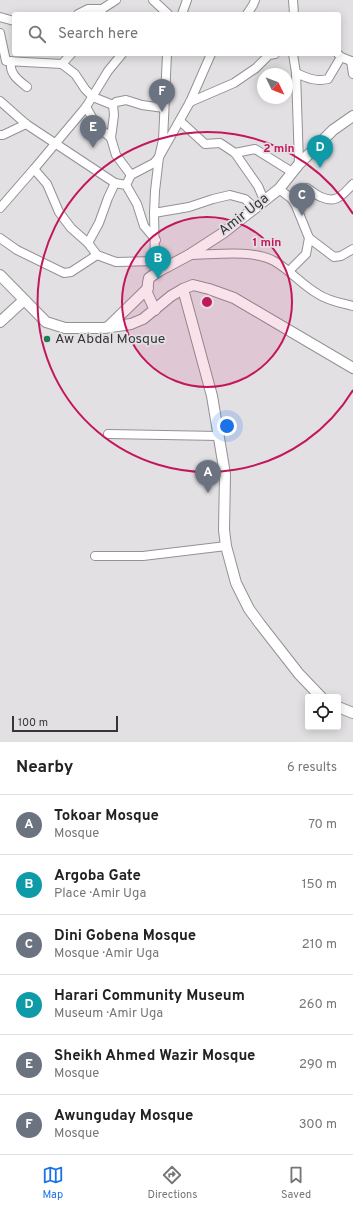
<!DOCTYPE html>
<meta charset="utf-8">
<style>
:root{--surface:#fff;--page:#f6f6f6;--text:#222;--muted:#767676;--line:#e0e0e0;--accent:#1a73e8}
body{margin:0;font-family:Overpass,sans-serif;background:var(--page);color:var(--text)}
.controls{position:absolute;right:12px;bottom:12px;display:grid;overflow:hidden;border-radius:4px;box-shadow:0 2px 10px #0003}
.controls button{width:36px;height:36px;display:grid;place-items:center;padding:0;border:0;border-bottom:1px solid var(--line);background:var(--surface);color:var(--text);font:20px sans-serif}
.compass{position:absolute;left:257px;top:68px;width:36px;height:36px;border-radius:50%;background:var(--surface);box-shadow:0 2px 10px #0003;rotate:133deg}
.scale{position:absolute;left:12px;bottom:10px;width:106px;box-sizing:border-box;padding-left:4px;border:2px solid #373637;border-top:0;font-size:11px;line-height:14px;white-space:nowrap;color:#373637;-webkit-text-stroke:3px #e3e0e4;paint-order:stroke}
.you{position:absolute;left:227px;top:426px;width:14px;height:14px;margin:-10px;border:3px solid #fff;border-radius:50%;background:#1a73e8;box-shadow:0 0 0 6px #1a73e833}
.badge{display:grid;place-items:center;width:26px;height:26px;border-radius:50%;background:var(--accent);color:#fff;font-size:13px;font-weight:700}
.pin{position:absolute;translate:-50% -33px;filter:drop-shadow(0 1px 2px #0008)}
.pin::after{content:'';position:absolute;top:21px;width:14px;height:12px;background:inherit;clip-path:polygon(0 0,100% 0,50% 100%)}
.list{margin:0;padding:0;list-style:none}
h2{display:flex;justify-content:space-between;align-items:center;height:52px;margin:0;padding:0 16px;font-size:17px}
h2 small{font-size:13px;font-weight:400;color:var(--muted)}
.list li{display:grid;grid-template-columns:26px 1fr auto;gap:12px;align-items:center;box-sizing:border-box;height:60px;padding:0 16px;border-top:1px solid var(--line)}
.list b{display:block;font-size:15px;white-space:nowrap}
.list p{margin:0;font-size:13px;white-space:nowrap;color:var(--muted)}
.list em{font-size:13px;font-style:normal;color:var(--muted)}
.icon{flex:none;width:22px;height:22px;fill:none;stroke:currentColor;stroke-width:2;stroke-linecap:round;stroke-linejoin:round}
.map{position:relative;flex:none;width:353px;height:742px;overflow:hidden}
.search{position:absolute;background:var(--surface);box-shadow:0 2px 10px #0003;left:12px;right:12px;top:12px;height:44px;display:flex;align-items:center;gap:10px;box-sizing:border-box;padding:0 14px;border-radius:4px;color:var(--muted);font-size:15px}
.sheet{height:412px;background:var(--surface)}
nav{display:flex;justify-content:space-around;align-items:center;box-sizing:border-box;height:56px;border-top:1px solid var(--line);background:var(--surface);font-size:11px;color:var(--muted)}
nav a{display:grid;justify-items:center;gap:2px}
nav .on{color:var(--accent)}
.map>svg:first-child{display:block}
</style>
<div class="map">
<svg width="353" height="742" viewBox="0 0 353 742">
<rect width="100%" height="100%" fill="#e3e0e4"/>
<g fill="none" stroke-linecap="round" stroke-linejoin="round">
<defs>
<g id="minor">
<polyline points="153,0 168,14"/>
<polyline points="293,0 294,14"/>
<polyline points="101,13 102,9 116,0"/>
<polyline points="78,14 88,9 102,9"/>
<polyline points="182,14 187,0"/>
<polyline points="247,14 253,5 255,0"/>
<polyline points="0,17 14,21"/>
<polyline points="0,33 6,61 62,64 75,74 85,89 93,97 113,105 116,102 126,100 142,105 164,108"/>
<polyline points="293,54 296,73 299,164"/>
<polyline points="338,54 341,57 351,61 353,61"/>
<path d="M11,61C9,74 18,80 27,87"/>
<polyline points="351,61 353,74"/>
<polyline points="62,64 71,54"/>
<path d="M296,73C307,78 316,82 328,79L341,57"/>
<polyline points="0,101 26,124 115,183 126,185 137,204 144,226 156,240"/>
<polyline points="190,102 234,83 256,68 269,55 275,54"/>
<polyline points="113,105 114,115 111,138 116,155 131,175"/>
<polyline points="86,107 97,126 111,138"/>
<polyline points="180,121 205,144 220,143 235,153 258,186 264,200"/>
<polyline points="0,135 3,135 26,124"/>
<polyline points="235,153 255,149 292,172"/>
<polyline points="34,169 86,107 108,71 122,54"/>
<polyline points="126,185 131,175 154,163 159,157 163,140 167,54"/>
<path d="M279,189L292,199L304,189L307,188C312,191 316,195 321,197C337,204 342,195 353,184"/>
<polyline points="292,199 296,206 309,238 334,257 341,256 353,249"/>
<polyline points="0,208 34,169 47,184 59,212 71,228 88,243 97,255"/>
<polyline points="154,213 189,207 213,199 230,195 245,199 255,208"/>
<polyline points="0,238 17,250 64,273 71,272 97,255 116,262 155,261 157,265"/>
<polyline points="88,243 99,223 108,198 115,183"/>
<path d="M189,255C213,255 252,249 274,261C290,270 302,285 318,294C328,301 341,303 353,306"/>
<polyline points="155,261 154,213 155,191 159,157 190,102 211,54"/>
<polyline points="289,271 306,254 309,238"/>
<polyline points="108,434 219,436"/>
<polyline points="95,556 143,556 226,546"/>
</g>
<g id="tertiary">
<polyline points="0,275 46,322 65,328 104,328 131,324 143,319 171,296 183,289 193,285 209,289 234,298 353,368"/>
<polyline points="183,289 212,396 225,474 224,530 226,546 236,583 249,609 260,624 299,674 321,697"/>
<polyline points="155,310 147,293 148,283 149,278 159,271 189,255 223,233 255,208 279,189 299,164 333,130 353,116"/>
<polyline points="0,322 24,300"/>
<polyline points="108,327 148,288"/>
<polyline points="338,707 353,713"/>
</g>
</defs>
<use href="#minor" stroke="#949195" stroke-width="10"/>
<use href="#tertiary" stroke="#949195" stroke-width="12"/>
<use href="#minor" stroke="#fff" stroke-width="8"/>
<use href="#tertiary" stroke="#fff" stroke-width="10"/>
</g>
<circle cx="207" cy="302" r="85" fill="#c2185b" fill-opacity=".12"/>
<g fill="none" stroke="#c2185b" stroke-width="2">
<circle cx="207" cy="302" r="85"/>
<path d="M353 390A170 170 0 1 1 353 214"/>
</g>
<circle fill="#227c51" stroke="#e3e0e4" stroke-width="1.5" cx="47" cy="339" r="4"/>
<g text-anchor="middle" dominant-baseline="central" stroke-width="3.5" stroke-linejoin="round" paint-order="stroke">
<g font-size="14" fill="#373637" stroke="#e3e0e4">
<text transform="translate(244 215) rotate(-38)">Amir Uga</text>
</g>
<g font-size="14" fill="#373637" stroke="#e3e0e4" text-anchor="start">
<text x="55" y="339">Aw Abdal Mosque</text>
</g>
</g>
<circle cx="207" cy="302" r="6" fill="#c2185b" stroke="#e3e0e4" stroke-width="2"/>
<g font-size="12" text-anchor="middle" font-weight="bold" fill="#c2185b" stroke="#e3e0e4" stroke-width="3.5" stroke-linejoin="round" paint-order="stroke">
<text x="279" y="152">2 min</text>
<text x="267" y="246">1 min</text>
</g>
</svg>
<div class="controls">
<button><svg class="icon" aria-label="locate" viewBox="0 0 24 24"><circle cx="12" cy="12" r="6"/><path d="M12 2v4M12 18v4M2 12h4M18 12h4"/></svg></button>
</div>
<svg class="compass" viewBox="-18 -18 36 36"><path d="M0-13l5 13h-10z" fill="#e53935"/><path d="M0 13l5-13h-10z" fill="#767676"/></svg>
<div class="scale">100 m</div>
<div class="you"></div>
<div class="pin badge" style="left:208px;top:493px;background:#6b7280">A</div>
<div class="pin badge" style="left:158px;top:279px;background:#0f9aa8">B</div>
<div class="pin badge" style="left:302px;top:216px;background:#6b7280">C</div>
<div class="pin badge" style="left:320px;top:168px;background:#0f9aa8">D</div>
<div class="pin badge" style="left:93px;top:148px;background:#6b7280">E</div>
<div class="pin badge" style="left:162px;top:112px;background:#6b7280">F</div>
<div class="search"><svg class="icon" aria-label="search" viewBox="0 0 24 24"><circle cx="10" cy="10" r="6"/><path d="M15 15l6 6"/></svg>Search here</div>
</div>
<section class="sheet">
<h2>Nearby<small>6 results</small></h2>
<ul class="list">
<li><span class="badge" style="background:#6b7280">A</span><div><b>Tokoar Mosque</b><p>Mosque</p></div><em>70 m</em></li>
<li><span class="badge" style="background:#0f9aa8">B</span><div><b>Argoba Gate</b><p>Place · Amir Uga</p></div><em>150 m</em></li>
<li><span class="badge" style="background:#6b7280">C</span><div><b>Dini Gobena Mosque</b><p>Mosque · Amir Uga</p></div><em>210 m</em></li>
<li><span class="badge" style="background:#0f9aa8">D</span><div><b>Harari Community Museum</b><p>Museum · Amir Uga</p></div><em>260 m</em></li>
<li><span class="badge" style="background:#6b7280">E</span><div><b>Sheikh Ahmed Wazir Mosque</b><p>Mosque</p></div><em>290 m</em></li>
<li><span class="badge" style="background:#6b7280">F</span><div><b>Awunguday Mosque</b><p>Mosque</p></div><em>300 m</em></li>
</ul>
</section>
<nav>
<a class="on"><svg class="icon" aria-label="map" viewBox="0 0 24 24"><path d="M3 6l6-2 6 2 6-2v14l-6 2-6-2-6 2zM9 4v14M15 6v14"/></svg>Map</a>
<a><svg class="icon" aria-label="directions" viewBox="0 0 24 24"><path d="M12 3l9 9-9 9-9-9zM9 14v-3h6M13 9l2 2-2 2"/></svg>Directions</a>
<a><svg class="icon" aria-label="saved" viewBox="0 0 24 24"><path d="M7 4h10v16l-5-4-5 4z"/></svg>Saved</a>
</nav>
